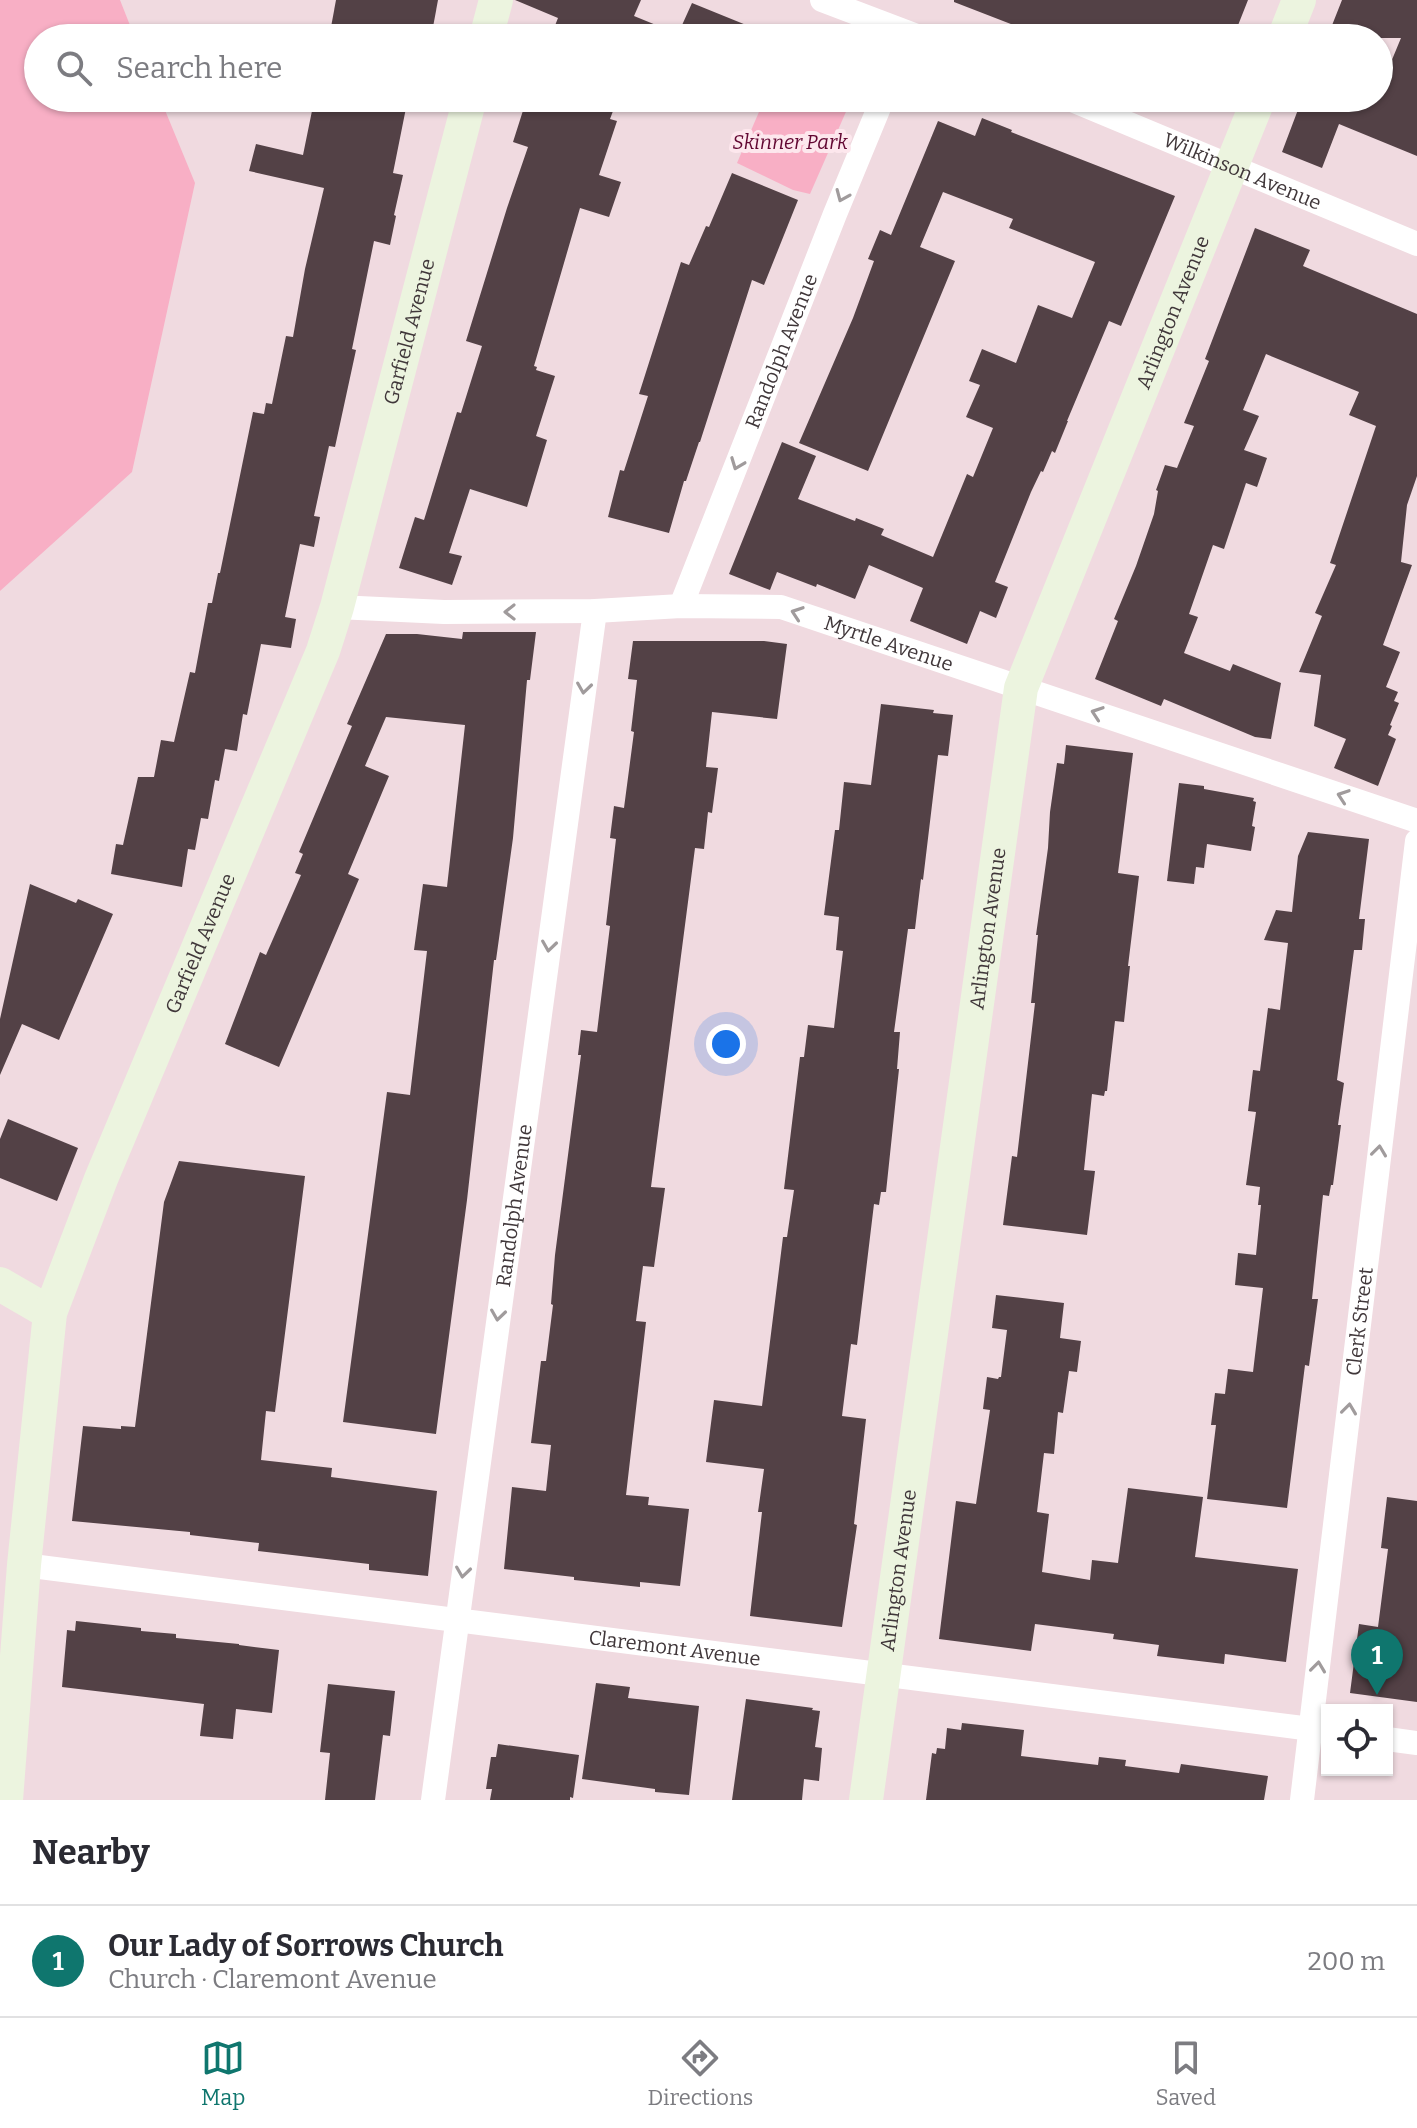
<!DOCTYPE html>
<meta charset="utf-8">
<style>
:root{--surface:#fff;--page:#f2f2f3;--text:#2b2b33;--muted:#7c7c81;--line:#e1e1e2;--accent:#0f766e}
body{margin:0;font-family:Bitter,serif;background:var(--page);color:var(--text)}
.controls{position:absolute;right:24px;bottom:24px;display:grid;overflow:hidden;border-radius:0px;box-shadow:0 2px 6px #0004}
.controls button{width:72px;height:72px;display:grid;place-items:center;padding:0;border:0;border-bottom:2px solid var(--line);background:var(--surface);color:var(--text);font:40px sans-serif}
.you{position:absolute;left:726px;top:1044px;width:28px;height:28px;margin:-20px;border:6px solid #fff;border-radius:50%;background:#1a73e8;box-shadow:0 0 0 12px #1a73e833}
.badge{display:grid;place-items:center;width:52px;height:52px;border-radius:50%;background:var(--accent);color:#fff;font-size:26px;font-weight:700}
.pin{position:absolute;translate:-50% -66px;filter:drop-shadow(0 2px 4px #0008)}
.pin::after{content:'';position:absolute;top:42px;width:28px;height:24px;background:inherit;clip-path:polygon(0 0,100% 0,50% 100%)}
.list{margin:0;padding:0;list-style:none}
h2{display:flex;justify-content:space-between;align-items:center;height:104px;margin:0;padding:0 32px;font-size:34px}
h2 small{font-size:26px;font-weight:400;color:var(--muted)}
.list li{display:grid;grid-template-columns:52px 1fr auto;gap:24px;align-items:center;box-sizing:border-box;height:112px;padding:0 32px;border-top:2px solid var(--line)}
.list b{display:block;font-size:30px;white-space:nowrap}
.list p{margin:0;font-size:26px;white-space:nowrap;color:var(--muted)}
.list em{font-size:26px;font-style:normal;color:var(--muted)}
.icon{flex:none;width:44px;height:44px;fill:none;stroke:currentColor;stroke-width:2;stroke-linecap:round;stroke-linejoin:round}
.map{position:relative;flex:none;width:1417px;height:1800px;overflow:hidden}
.search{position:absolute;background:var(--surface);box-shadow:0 2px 6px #0004;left:24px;right:24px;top:24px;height:88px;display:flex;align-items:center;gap:20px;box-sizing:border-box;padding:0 28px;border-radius:44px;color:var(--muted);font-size:30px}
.sheet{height:216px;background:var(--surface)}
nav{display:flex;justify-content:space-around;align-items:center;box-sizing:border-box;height:112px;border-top:2px solid var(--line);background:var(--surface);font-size:22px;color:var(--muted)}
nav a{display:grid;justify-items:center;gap:4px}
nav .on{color:var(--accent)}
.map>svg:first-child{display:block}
</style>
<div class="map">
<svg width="1417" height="1800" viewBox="0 0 1417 1800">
<rect width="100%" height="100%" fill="#f0dae0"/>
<g fill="#f8afc5">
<polygon points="0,0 120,0 135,38 38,38 38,98 160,98 195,183 132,472 0,591"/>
<polygon points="765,98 852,98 810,194 793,190 737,163"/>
</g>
<g fill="#534146">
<polygon points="336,0 438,0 431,38 329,38"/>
<polygon points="515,0 641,0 634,16 678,34 692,3 776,37 550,38 558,18"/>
<polygon points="954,0 1248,0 1233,38 1011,38 1016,26 954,2"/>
<polygon points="1342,0 1417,0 1417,156 1339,124 1322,168 1282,152 1299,107 1279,98 1379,98 1379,91 1401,38 1327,38"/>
<polygon points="331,98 408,98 393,173 403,175 394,215 396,216 390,245 374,241 352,349 356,350 335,447 329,446 314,516 320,517 314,547 300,544 285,617 296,619 291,648 261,644 247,715 243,714 237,751 225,749 219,781 215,780 208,819 201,818 195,850 188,849 182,887 111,874 116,844 123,845 138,777 154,777 161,740 174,742 190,672 195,673 208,603 212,603 218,573 220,573 253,412 264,414 266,403 272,404 286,336 293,337 305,269 324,188 249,171 256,144 303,155 314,101 330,104"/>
<polygon points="527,98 618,98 610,119 617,121 599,175 621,182 609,217 580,208 534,366 537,367 536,370 555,376 536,436 547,440 527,507 470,489 449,553 462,556 452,585 399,568 415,517 424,520 457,412 461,413 482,346 466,341 507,208 528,147 513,142"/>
<polygon points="982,118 1012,130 1011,132 1175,196 1121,326 1109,321 1067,421 1068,421 1055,453 1052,451 1043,472 1041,471 1031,492 995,582 1008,587 996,618 980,611 967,644 910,621 923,588 869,565 855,599 817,584 816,587 777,572 770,590 729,574 782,442 816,456 798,499 855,521 856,518 884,529 881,535 933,557 967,474 973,477 993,428 966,417 980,385 969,381 982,349 1016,363 1038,305 1072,318 1095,262 1009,228 1013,219 943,192 920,247 955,261 868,471 799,443 853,318 874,261 868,259 880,230 891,235 938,121 975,136"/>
<polygon points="732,173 798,200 764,285 752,280 700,442 699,442 686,481 684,481 669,533 608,517 620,470 624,471 648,396 639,394 681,262 689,265 706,226 709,227"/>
<polygon points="1255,228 1310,250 1303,266 1417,314 1417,476 1407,505 1401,562 1412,565 1383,645 1400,652 1386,687 1398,692 1394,701 1399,703 1390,725 1392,726 1388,735 1396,739 1378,786 1334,768 1346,739 1314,726 1321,675 1299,672 1322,616 1315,613 1336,565 1330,563 1376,426 1349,415 1359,392 1266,354 1243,410 1259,416 1244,450 1267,458 1257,487 1246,483 1224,549 1213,545 1189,614 1198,617 1184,653 1230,671 1233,664 1281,683 1271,739 1255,737 1164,699 1161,706 1095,679 1118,621 1114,619 1136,566 1154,514 1158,491 1156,490 1165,465 1177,468 1194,426 1184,423 1209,361 1205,359"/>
<polygon points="463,632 536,632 530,680 527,680 513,838 496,960 494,960 467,1200 436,1434 343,1422 387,1092 410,1095 427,951 414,950 423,884 447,887 465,725 386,717 365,766 389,776 348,874 359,879 279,1067 225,1044 260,952 266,955 301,875 295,873 303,854 299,852 352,726 347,724 386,634 417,634 462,639"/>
<polygon points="633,641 764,641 787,644 777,719 712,712 706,767 718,768 712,813 708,812 704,849 695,848 651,1187 665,1188 654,1267 643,1266 636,1321 646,1322 626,1495 649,1497 648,1505 689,1509 680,1586 640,1582 640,1587 584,1581 574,1580 574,1577 504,1569 512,1487 546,1491 551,1445 531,1443 541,1361 546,1361 553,1305 551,1304 555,1255 581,1055 578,1055 581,1030 597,1032 610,926 606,925 616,839 610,838 614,806 624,808 634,732 631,731 637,680 628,679"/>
<polygon points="881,704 934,710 933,713 953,715 948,756 938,755 923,880 921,879 915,929 908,929 894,1032 900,1032 897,1069 899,1069 886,1192 881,1192 879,1205 874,1204 857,1345 851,1344 842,1416 866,1419 854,1524 857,1525 842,1627 750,1616 762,1512 758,1512 764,1469 706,1462 714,1400 762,1406 783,1237 787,1237 794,1190 784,1189 800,1057 804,1057 808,1025 834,1028 843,951 836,950 839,917 824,915 835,830 839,830 844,782 871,785"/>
<polygon points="1066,745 1133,753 1118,873 1139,876 1128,966 1130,966 1124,1022 1115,1021 1107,1091 1105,1091 1104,1096 1092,1094 1084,1170 1095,1171 1087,1235 1003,1225 1012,1156 1017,1157 1035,1003 1031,1003 1038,935 1036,935 1048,848 1050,812 1057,763 1064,764"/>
<polygon points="1179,783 1204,786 1204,789 1254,798 1253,801 1256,802 1252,826 1255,827 1251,851 1207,844 1204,868 1196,867 1194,884 1167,881"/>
<polygon points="1308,832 1369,839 1359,919 1365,919 1362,950 1354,950 1337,1080 1344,1083 1338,1125 1341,1125 1333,1185 1331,1185 1329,1196 1323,1195 1312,1299 1318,1299 1309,1366 1305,1365 1287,1508 1207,1499 1216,1425 1211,1425 1215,1393 1225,1394 1228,1369 1253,1372 1263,1288 1235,1285 1238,1253 1256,1255 1261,1205 1258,1205 1260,1187 1246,1185 1256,1112 1248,1111 1253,1070 1260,1071 1268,1008 1280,1010 1288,943 1264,940 1276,910 1292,912 1298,856"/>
<polygon points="30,884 76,903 78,899 113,914 59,1040 22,1024 0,1075 0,1019"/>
<polygon points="8,1119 78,1148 57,1201 0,1178 0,1139"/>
<polygon points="179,1161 305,1176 275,1412 266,1411 261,1460 332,1468 331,1477 437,1491 428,1576 369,1570 369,1564 258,1551 259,1543 190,1535 190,1532 72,1521 83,1426 121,1429 121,1426 135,1427 164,1202"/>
<polygon points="996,1295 1064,1303 1060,1338 1081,1341 1077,1372 1069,1371 1063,1413 1058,1412 1054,1454 1044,1453 1037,1512 1049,1514 1042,1572 1090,1580 1092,1560 1118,1563 1128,1488 1203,1497 1195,1557 1298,1569 1286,1662 1225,1654 1224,1664 1157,1656 1159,1645 1113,1639 1114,1634 1035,1624 1031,1651 939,1639 956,1501 976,1504 990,1410 983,1409 987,1377 998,1379 999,1377 1001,1377 1007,1330 992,1328"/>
<polygon points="1387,1497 1417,1501 1417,1702 1350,1693 1359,1624 1378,1627 1388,1549 1381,1548"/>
<polygon points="76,1621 141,1628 141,1631 176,1634 176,1638 239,1644 239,1645 279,1650 272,1713 236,1709 233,1739 200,1736 204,1704 62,1687 67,1630 75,1631"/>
<polygon points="596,1683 630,1687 628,1698 699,1706 689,1795 655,1792 655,1789 582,1779"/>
<polygon points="328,1684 395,1691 390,1736 383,1735 375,1800 325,1800 330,1753 320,1752"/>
<polygon points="746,1699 813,1708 812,1710 820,1711 815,1747 822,1748 819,1781 804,1779 802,1800 732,1800"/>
<polygon points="962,1723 1024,1730 1021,1756 1098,1765 1099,1757 1126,1760 1125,1766 1179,1773 1181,1764 1268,1776 1264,1800 926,1800 932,1753 936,1754 937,1748 945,1749 947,1728 961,1730"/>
<polygon points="498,1744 579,1755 573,1798 570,1797 570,1800 490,1800 492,1789 486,1789 491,1757 496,1757"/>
</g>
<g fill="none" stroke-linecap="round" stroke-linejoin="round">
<g stroke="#fff" stroke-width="24">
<polyline points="822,0 922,38"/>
<path id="s1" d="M1067,98L1417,244"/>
<path id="s2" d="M681,606L835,214L883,98"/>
<path id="s3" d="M337,607L444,612L595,611L681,606L781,607L1417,821"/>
<path id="s4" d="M24,1565L1327,1731"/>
<polyline points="1387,1739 1417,1743"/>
<path id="s5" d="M433,1800L595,611"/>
<path id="s6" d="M1302,1800L1417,841"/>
</g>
<g stroke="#ecf4df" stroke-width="34">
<polyline points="486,38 496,0"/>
<polyline points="1284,38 1299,0"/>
<polyline points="0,1284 50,1313"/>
<path id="s7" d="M6,1800L24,1565L50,1313L101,1179L323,651L337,607L470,98"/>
<path id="s8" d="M866,1800L1021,688L1259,98"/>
</g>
</g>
<defs><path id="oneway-chevron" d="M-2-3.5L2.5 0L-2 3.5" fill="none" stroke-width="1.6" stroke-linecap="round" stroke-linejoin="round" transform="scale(2)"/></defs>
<g stroke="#a09b9c">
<use href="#oneway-chevron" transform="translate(842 196) rotate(113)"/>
<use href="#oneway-chevron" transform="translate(737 464) rotate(111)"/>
<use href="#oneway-chevron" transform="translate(510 612) rotate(180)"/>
<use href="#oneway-chevron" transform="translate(797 613) rotate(-161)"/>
<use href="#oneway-chevron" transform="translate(584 688) rotate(98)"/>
<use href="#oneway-chevron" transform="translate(1097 713) rotate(-161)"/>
<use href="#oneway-chevron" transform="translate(1343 796) rotate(-161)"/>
<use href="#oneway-chevron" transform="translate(549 946) rotate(98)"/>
<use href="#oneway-chevron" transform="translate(1379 1151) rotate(-83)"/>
<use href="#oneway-chevron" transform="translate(498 1315) rotate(98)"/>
<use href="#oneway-chevron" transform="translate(1349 1409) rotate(-83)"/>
<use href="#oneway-chevron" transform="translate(463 1572) rotate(98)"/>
<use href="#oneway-chevron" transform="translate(1318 1667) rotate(-83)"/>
</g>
<g text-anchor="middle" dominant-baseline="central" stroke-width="8" stroke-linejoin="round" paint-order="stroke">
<g font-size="20" font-style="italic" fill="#620732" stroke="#fde7ed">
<text x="790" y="142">Skinner Park</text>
</g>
<g font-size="20" fill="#40373a" stroke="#fde7ed">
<text stroke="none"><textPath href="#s1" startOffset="190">Wilkinson Avenue</textPath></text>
<text stroke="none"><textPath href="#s8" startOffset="1528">Arlington Avenue</textPath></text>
<text stroke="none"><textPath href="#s7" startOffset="1536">Garfield Avenue</textPath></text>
<text stroke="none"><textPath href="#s2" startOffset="274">Randolph Avenue</textPath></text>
<text stroke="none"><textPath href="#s3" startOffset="558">Myrtle Avenue</textPath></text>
<text stroke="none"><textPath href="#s8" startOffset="880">Arlington Avenue</textPath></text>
<text stroke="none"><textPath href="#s7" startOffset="888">Garfield Avenue</textPath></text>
<text stroke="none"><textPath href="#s5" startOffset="600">Randolph Avenue</textPath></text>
<text stroke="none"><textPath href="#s6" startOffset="482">Clerk Street</textPath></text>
<text stroke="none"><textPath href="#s8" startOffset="232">Arlington Avenue</textPath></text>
<text stroke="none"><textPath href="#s4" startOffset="656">Claremont Avenue</textPath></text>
</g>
</g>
</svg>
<div class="controls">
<button><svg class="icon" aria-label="locate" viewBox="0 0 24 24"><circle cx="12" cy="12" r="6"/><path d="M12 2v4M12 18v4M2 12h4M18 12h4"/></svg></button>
</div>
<div class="you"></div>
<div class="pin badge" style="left:1377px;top:1695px">1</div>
<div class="search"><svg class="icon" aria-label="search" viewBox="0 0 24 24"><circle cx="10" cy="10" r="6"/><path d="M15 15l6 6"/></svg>Search here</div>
</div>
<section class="sheet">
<h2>Nearby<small></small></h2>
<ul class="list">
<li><span class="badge">1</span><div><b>Our Lady of Sorrows Church</b><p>Church · Claremont Avenue</p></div><em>200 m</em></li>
</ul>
</section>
<nav>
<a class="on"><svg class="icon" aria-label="map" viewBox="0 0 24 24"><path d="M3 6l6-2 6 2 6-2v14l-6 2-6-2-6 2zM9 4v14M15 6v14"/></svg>Map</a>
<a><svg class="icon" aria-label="directions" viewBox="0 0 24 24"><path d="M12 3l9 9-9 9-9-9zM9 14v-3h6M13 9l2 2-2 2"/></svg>Directions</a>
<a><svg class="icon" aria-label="saved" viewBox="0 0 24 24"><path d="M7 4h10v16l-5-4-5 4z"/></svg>Saved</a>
</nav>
